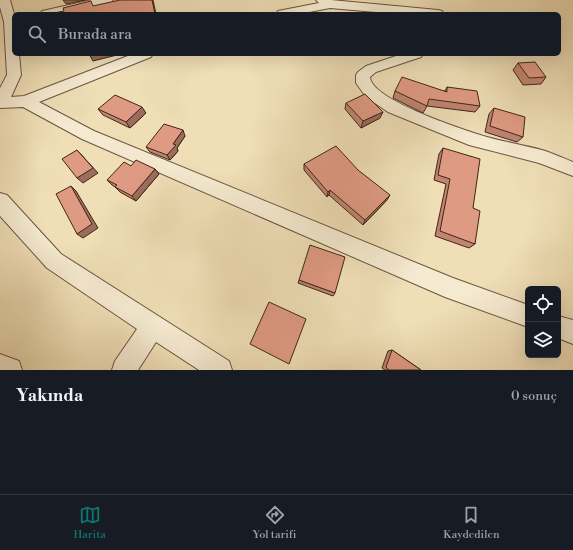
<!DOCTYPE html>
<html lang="tr">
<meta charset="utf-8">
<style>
:root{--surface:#171b24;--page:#20242c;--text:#f1f3f6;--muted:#9ea1a6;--line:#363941;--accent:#0f766e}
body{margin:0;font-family:"Libre Bodoni",serif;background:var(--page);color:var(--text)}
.controls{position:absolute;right:12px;bottom:12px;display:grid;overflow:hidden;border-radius:6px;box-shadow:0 4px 16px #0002}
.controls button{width:36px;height:36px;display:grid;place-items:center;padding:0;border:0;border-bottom:1px solid var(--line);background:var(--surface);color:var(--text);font:20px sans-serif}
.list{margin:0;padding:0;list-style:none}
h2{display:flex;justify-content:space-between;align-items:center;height:52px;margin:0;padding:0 16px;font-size:17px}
h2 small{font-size:13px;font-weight:400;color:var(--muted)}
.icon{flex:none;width:22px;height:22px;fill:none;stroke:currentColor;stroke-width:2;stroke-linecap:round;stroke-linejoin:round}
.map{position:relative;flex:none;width:573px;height:370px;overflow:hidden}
.search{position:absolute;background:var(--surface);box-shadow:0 4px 16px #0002;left:12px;right:12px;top:12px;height:44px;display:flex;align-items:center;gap:10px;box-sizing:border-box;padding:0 14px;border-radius:6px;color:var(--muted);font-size:15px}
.sheet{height:124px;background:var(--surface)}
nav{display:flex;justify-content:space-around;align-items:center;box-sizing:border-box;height:56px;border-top:1px solid var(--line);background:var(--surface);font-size:11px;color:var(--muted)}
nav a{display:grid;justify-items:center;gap:2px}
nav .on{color:var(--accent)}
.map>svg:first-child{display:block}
</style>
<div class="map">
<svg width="573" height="370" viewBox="0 0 573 370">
<rect width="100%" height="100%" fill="#efdeb6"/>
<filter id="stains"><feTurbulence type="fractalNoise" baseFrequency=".005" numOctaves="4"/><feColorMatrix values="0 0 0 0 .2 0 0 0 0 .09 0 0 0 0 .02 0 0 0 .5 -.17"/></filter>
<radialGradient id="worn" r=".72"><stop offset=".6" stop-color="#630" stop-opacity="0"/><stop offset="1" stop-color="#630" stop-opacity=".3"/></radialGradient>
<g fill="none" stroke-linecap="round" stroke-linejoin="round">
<defs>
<g id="minor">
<polygon points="0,0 10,0 14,14 14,54 19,54 21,75 11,97 24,96 133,54 153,54 151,57 39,102 94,131 453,278 528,305 528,327 445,297 82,139 23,107 0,108 0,88 7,75 4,22 0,7"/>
<polygon points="92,0 113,0 111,2 62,14 40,14 42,11"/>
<polygon points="316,0 331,0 438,10 442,11 444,14 399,14 330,8 299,14 276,14 278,11 319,3"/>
<path d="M402,54H423L421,57L376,72L370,77C371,99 456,127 477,134C498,141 520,144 542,150C552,153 563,158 573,162V176L539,163L469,145L388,112L366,97L356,83V75L358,72L366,66Z"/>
<polygon points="0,193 7,195 61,254 229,361 232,370 199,370 156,342 138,370 112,370 115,361 137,329 47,268 0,216"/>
<polygon points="558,316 573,320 573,344 558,338"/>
<polygon points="0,354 19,361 22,370 0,370"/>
</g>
</defs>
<use href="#minor" stroke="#6a5540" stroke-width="2"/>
<use href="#minor" fill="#f5ead0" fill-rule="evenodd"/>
</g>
<g fill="#c08471" stroke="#3d2718">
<polygon points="518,63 546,77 541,84 523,85 513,70"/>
<polygon points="447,87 480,106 475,112 427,106 423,113 393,98 395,91 445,91"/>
<polygon points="346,103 380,118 361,128 345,109"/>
<polygon points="494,108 523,137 517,142 485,132 489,114"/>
<polygon points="98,109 146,113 130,128 103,115"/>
<polygon points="185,136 177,148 178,151 170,160 150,152 146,147"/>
<polygon points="443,148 473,208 475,244 469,248 435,236 446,184 434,180 439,154"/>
<polygon points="304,164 387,200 363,225 329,195 327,197 304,170"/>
<polygon points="131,166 155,169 159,174 136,201 120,192 115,187 112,185 107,180"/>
<polygon points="299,280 335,293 333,296 298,283"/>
<polygon points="392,350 421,370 385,370 382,368 388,351"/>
</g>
<g fill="#9c6c5c" stroke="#3d2718">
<polygon points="63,0 86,0 66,4"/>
<polygon points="152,0 153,0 156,14 155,14"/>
<polygon points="89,54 121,54 93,61"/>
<polygon points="142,107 146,113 130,128 126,122"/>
<polygon points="383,112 380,118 361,128 363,121"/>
<polygon points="183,130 185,136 177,148 178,151 170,160 167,155 173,144"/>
<polygon points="77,150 98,173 83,183 77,178"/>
<polygon points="155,169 159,174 136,201 132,196"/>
<polygon points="71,186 76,191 98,228 83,238 77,234"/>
<polygon points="330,190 329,195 327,197 328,192"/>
<polygon points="390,195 387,200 363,225 365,220"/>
</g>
<g fill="#df9a83" stroke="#3d2718">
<polygon points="120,0 152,0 155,14 49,14 64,11 63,8 91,1 93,6"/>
<polygon points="535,62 546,77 529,78 518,63"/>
<polygon points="402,77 447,92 447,87 477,91 480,106 429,99 427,106 395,91"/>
<polygon points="365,94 383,112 363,121 346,103"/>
<polygon points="115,95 142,107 126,122 98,109"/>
<polygon points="494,108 525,117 523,137 490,126"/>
<polygon points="164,124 183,130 173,144 176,145 167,155 146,147"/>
<polygon points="336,146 358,170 390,195 365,220 330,190 328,192 304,164"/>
<polygon points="443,148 480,159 473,208 480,211 475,244 440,231 450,179 438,175"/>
<polygon points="77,150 93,168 77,178 62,159"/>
<polygon points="136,160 155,169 132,196 115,187 117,185 107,180 124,162 131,166"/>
<polygon points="71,186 92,224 77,234 56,194"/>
<polygon points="310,245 345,257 335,293 299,280"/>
<polygon points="269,302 306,319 289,364 250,344"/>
<polygon points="392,350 421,370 389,370 386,367"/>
</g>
<rect width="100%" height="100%" filter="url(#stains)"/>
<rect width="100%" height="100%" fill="url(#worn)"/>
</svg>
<div class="controls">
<button><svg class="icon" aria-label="locate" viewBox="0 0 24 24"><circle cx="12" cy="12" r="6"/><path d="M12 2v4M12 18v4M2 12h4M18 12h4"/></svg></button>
<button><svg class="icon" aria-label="layers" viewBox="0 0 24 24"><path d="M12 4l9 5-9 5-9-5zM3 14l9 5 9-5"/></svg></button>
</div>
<div class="search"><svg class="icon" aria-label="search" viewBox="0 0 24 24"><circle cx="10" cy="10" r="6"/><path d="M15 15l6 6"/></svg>Burada ara</div>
</div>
<section class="sheet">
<h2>Yakında<small>0 sonuç</small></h2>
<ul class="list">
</ul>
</section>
<nav>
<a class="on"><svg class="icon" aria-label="map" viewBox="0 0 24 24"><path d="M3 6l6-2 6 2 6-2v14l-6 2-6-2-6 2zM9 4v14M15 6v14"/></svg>Harita</a>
<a><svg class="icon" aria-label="directions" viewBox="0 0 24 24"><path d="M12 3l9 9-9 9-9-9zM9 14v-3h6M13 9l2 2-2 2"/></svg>Yol tarifi</a>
<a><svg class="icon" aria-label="saved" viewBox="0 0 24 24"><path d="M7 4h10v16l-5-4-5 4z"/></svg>Kaydedilen</a>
</nav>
